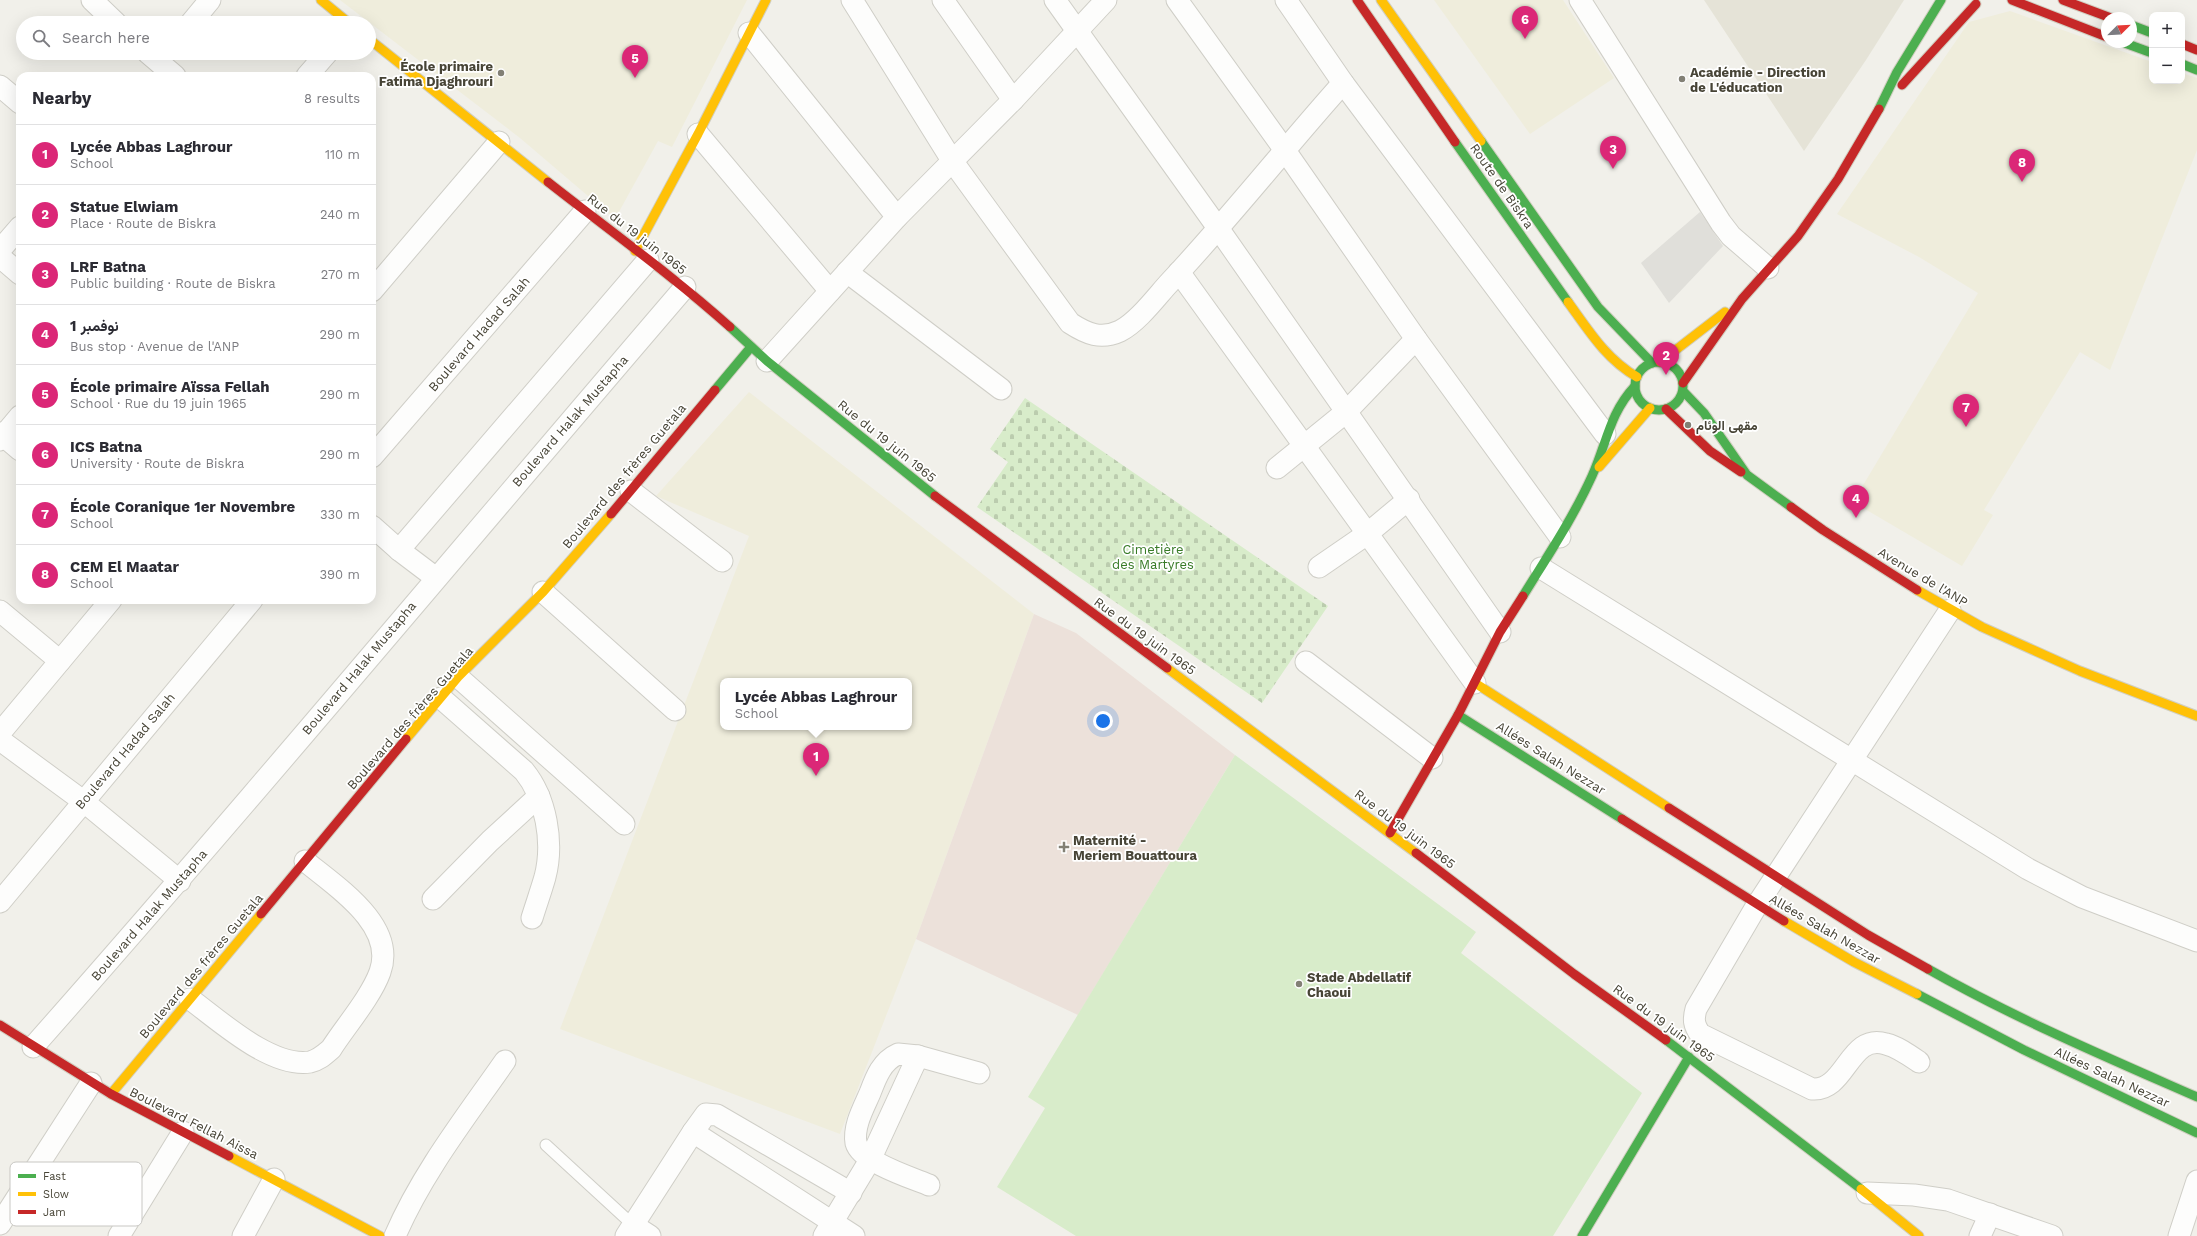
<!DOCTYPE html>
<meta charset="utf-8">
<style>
:root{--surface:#fff;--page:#f7f7f7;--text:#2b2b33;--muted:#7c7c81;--line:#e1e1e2;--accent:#db2777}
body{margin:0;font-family:"Work Sans",Vazirmatn,sans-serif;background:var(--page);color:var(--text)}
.controls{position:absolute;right:12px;top:12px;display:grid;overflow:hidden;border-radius:8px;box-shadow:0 4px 16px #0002}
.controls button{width:36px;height:36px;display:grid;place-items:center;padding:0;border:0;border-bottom:1px solid var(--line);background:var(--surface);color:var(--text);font:20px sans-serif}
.compass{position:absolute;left:2101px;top:12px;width:36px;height:36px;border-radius:50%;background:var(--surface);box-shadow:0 4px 16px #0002;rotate:66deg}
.you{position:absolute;left:1103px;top:721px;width:14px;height:14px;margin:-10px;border:3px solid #fff;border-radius:50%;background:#1a73e8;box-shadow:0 0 0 6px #1a73e833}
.badge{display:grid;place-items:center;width:26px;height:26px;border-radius:50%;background:var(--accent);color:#fff;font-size:13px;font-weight:700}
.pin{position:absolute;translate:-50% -33px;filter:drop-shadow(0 1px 2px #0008)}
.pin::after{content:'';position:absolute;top:21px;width:14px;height:12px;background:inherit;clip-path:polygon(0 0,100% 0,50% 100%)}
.popup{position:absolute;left:720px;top:678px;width:192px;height:52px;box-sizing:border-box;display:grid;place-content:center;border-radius:8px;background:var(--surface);filter:drop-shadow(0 1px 3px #0005);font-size:13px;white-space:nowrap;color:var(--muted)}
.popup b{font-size:15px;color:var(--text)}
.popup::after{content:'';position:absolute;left:50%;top:100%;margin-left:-8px;border:8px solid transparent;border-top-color:var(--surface)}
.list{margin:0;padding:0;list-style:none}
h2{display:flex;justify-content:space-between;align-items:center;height:52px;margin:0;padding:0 16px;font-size:17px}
h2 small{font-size:13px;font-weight:400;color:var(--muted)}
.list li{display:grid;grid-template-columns:26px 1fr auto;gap:12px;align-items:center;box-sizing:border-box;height:60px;padding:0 16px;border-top:1px solid var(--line)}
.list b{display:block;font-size:15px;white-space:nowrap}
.list p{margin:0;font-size:13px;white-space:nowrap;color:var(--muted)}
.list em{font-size:13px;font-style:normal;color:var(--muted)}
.icon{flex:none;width:22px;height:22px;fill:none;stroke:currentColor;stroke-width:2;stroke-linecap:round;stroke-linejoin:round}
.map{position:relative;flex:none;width:2197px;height:1236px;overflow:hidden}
.search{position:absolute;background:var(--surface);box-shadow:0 4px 16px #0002;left:16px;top:16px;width:360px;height:44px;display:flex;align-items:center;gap:10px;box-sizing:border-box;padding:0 14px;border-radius:22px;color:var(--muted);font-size:15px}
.panel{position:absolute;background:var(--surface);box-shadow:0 4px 16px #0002;left:16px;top:72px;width:360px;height:532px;border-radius:12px}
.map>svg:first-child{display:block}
</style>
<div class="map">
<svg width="2197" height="1236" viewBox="0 0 2197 1236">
<defs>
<pattern id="cemetery-stones" width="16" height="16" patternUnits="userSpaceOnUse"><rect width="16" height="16" fill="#d8ecca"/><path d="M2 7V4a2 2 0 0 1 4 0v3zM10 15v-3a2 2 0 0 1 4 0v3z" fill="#bbccae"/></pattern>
</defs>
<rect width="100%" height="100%" fill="#f1f0ea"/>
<polygon fill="#e5e3d7" points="1704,0 1904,0 1866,60 1804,151"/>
<g fill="#efeddc" fill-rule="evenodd">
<polygon points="340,0 747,0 672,147 658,141 615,219 520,138"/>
<polygon points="1434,0 1563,0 1614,78 1530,134"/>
<polygon points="2010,11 2152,62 2152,81 2182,81 2182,73 2197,78 2197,150 2110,370 2080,352 1984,510 1993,515 1962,566 1853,502 1978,293 1919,257 1837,214 1969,22"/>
<path d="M749,392L1034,614L916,939L840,1134L560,1029L749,536L656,496ZM723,681H909V727H723Z"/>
</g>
<polygon fill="#ece1da" points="1034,614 1076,633 1235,755 1078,1015 916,939"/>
<polygon fill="url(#cemetery-stones)" points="1025,398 1328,606 1262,703 977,507 1008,462 990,449"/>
<polygon fill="#d8ecca" points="1235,755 1476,932 1461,953 1642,1093 1553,1236 1076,1236 997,1187 1045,1108 1028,1097"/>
<polygon fill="#e0dfda" points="1700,212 1723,246 1669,303 1641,263"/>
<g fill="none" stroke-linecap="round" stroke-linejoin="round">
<defs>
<polyline id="lane" points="546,1145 633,1225"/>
<g id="street">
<polyline points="92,0 116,23"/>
<path d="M852,0L953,162L1070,323C1087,334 1101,340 1120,331C1138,322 1157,296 1170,282C1230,218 1284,149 1343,83"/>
<polyline points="943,0 1013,100"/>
<polyline points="1055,0 1218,228 1500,632"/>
<polyline points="1177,0 1284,149 1416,339 1560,537"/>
<polyline points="1286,0 1343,83 1605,434"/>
<polyline points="1580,0 1721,223 1731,236 1768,268"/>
<polyline points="191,23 210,0"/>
<polyline points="749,33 897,217"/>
<polyline points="148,53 175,76"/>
<polyline points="307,76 327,53"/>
<polyline points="0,86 20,103"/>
<polyline points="698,134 830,291"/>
<polyline points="0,250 20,227"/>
<polyline points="0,257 20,274"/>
<polyline points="847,272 1001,389"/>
<polyline points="1179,272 1475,683"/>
<polyline points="372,291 499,142"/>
<polyline points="767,361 897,217 1013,100 1106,0"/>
<polyline points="0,433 20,450"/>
<polyline points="0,440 20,416"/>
<polyline points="372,457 585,211"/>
<polyline points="1277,468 1346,412 1416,339"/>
<polyline points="631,491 722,561"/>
<polyline points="372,526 399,550 436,578"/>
<polyline points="399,550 648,260"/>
<polyline points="1319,567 1367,534 1409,499"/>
<polyline points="1541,568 2028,869 2082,897 2197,941"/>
<polyline points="543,592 675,710"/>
<polyline points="0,611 60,661"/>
<polyline points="1306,662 1432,758"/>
<polyline points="458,677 624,824"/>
<path d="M441,698L524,771C546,798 554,842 545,877C541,891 536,905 532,918"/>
<polyline points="0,733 111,600"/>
<polyline points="0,740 83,801 180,881"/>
<polyline points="433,899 490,841 539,796"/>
<polyline points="0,902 252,600"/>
<path d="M190,999C220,1021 271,1068 310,1062C319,1060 324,1055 331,1049C345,1027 371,997 380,972C397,925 335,886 305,861"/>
<path d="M33,1047C254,797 467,541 685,287"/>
<path d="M1919,1062C1909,1055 1898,1047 1886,1044C1849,1032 1846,1092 1812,1089L1700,1034C1694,1025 1693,1020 1696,1009L1757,905L1950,610"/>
<polyline points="693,1132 706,1114 717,1115 851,1193"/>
<path d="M929,1185C912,1178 861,1162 856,1143C853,1126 864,1107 870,1093C876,1077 882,1061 898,1054L918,1056L979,1073"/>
<polyline points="1867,1193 1914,1195 1948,1200 2052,1236"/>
<polyline points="0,1224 91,1083"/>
<polyline points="633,1225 650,1236"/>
<polyline points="119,1236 183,1132"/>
<polyline points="243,1236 274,1179"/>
<path d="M395,1236C422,1173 466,1117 505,1061"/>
<polyline points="626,1236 693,1132 854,1236"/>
<polyline points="824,1236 870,1160 918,1056"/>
<polyline points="1980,1236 1990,1214"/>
<polyline points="2179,1236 2197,1181"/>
</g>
<g id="fast">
<polyline points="2131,25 2152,33"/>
<polyline points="2122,42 2152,53"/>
<polyline points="2182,64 2197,70"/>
<polyline points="1879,109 1897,72 1941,0"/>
<polyline points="1481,141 1598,307 1652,363"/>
<polyline points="1455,142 1568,302"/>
<polyline points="730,327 767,361 935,496"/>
<circle cx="1659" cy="386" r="24"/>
<polyline points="715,390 751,347"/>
<polyline points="1683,391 1704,413 1747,475 1791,507"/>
<path d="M1523,596C1547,557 1573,518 1592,476C1607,443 1609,414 1635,386"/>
<polyline points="1458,715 1622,819"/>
<path d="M1928,969C2014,1018 2106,1057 2197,1097"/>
<polyline points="1917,994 2024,1050 2197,1133"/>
<polyline points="1666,1040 1861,1189"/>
<polyline points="1582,1236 1689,1057"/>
</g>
<g id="slow">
<polyline points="321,0 349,23"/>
<polyline points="1381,0 1481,141"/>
<polyline points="369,39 548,182"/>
<polyline points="635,251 698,134 766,0"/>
<path d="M1568,302C1589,331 1606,359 1637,377"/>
<polyline points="1660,362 1725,312"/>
<polyline points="1599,467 1650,408"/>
<polyline points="1917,590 1982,627 2080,671 2197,716"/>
<polyline points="1167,668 1416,853"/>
<polyline points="1475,683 1669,808"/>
<polyline points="406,739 458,677 543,592 611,514"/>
<polyline points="1784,921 1854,962 1917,994"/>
<polyline points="111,1094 261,914"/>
<polyline points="229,1156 380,1236"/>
<polyline points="1861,1189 1919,1236"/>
</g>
<g id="jam">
<polyline points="1357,0 1455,142"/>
<polyline points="2012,0 2107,37"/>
<polyline points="2063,0 2111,18"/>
<polyline points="2182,44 2197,50"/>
<polyline points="1902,85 1976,4"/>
<path d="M548,182C609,230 672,275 730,327"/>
<polyline points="1683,383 1742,299 1798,236 1838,179 1879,109"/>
<polyline points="1666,409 1710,451 1741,472"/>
<polyline points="935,496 1167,668"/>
<polyline points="1791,507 1823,530 1917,590"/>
<polyline points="611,514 715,390"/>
<polyline points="1669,808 1868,935 1928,969"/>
<polyline points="1622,819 1784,921"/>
<polyline points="1390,833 1458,715 1500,632 1523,596"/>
<polyline points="1416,853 1574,974 1666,1040"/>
<polyline points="261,914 406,739"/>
<polyline points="0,1025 111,1094 229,1156"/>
</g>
</defs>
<use href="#lane" stroke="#cfcec7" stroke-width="13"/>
<use href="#street" stroke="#cfcec7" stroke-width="23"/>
<use href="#fast" stroke="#d1cfc1" stroke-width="11"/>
<use href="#slow" stroke="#d1cfc1" stroke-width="11"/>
<use href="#jam" stroke="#d1cfc1" stroke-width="11"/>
<use href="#lane" stroke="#fdfdfc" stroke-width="11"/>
<use href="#street" stroke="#fdfdfc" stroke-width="21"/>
<use href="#fast" stroke="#4caf50" stroke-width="9"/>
<use href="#slow" stroke="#ffc107" stroke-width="9"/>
<use href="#jam" stroke="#c62828" stroke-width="9"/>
</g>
<g fill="#828075" stroke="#fff" stroke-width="1.5">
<circle cx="501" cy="73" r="4"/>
<circle cx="1682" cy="79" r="4"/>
<circle cx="1688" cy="425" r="4"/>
<path d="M1062 841h4v4h4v4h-4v4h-4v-4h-4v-4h4z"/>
<circle cx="1299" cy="984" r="4"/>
</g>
<g text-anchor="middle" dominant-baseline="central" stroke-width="3.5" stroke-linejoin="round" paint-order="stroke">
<g font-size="13" font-weight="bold" fill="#474436" stroke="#fff" text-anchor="start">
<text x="493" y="66" text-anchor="end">École primaire<tspan x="493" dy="15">Fatima Djaghrouri</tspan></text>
<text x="1690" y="72">Académie - Direction<tspan x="1690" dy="15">de L'éducation</tspan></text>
<text x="1696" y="425">مقهى الوئام</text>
<text x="1073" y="840">Maternité -<tspan x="1073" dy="15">Meriem Bouattoura</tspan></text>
<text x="1307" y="977">Stade Abdellatif<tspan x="1307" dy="15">Chaoui</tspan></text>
</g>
<g font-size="13" fill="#474436" stroke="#fff">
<text transform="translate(1502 186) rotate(55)">Route de Biskra</text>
<text transform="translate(637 234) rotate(38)">Rue du 19 juin 1965</text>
<text transform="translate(479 334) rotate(-49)">Boulevard Hadad Salah</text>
<text transform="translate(570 421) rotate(-49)">Boulevard Halak Mustapha</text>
<text transform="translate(887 441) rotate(39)">Rue du 19 juin 1965</text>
<text transform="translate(624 476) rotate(-50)">Boulevard des frères Guetala</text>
<text transform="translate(1923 577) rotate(31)">Avenue de l'ANP</text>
<text transform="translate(1145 636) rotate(36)">Rue du 19 juin 1965</text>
<text transform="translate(359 668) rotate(-50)">Boulevard Halak Mustapha</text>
<text transform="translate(410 718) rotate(-49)">Boulevard des frères Guetala</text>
<text transform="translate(125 751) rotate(-50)">Boulevard Hadad Salah</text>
<text transform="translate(1551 758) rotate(32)">Allées Salah Nezzar</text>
<text transform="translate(1405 829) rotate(37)">Rue du 19 juin 1965</text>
<text transform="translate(149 915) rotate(-49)">Boulevard Halak Mustapha</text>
<text transform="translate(1825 929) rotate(30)">Allées Salah Nezzar</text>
<text transform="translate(201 966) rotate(-50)">Boulevard des frères Guetala</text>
<text transform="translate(1664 1023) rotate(36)">Rue du 19 juin 1965</text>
<text transform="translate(2112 1077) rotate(25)">Allées Salah Nezzar</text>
<text transform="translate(194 1123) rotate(27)">Boulevard Fellah Aissa</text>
</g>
<g font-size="13" fill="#387b27" stroke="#fff">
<text x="1153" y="549">Cimetière<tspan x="1153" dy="15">des Martyres</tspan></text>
</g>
</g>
<rect x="10" y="1162" width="132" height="64" rx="6" fill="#fff" stroke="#c8c7c3" stroke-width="1"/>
<rect x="18" y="1174" width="18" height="4" fill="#4caf50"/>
<rect x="18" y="1192" width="18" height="4" fill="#ffc107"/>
<rect x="18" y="1210" width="18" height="4" fill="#c62828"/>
<g font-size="11" fill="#474436">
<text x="43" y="1180">Fast</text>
<text x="43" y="1198">Slow</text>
<text x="43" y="1216">Jam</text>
</g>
</svg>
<div class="controls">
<button>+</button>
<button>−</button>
</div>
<svg class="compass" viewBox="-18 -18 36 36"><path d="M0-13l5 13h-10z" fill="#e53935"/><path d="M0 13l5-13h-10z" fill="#7c7c81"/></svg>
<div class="you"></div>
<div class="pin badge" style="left:816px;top:776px">1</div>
<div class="popup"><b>Lycée Abbas Laghrour</b>School</div>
<div class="pin badge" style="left:1666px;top:375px">2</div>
<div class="pin badge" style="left:1613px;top:169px">3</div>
<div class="pin badge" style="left:1856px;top:518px">4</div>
<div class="pin badge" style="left:635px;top:78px">5</div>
<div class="pin badge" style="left:1525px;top:39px">6</div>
<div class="pin badge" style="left:1966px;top:427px">7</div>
<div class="pin badge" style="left:2022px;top:182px">8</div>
<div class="search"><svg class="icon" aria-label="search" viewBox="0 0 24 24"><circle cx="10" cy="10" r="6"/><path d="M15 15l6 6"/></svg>Search here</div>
<section class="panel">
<h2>Nearby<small>8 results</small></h2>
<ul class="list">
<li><span class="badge">1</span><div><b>Lycée Abbas Laghrour</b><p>School</p></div><em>110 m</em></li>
<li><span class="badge">2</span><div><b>Statue Elwiam</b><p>Place · Route de Biskra</p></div><em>240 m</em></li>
<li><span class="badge">3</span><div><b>LRF Batna</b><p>Public building · Route de Biskra</p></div><em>270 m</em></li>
<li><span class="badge">4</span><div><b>1 نوفمبر</b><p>Bus stop · Avenue de l'ANP</p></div><em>290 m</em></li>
<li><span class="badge">5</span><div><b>École primaire Aïssa Fellah</b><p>School · Rue du 19 juin 1965</p></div><em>290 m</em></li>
<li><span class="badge">6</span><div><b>ICS Batna</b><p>University · Route de Biskra</p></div><em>290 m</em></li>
<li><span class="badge">7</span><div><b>École Coranique 1er Novembre</b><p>School</p></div><em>330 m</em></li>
<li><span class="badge">8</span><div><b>CEM El Maatar</b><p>School</p></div><em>390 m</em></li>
</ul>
</section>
</div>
